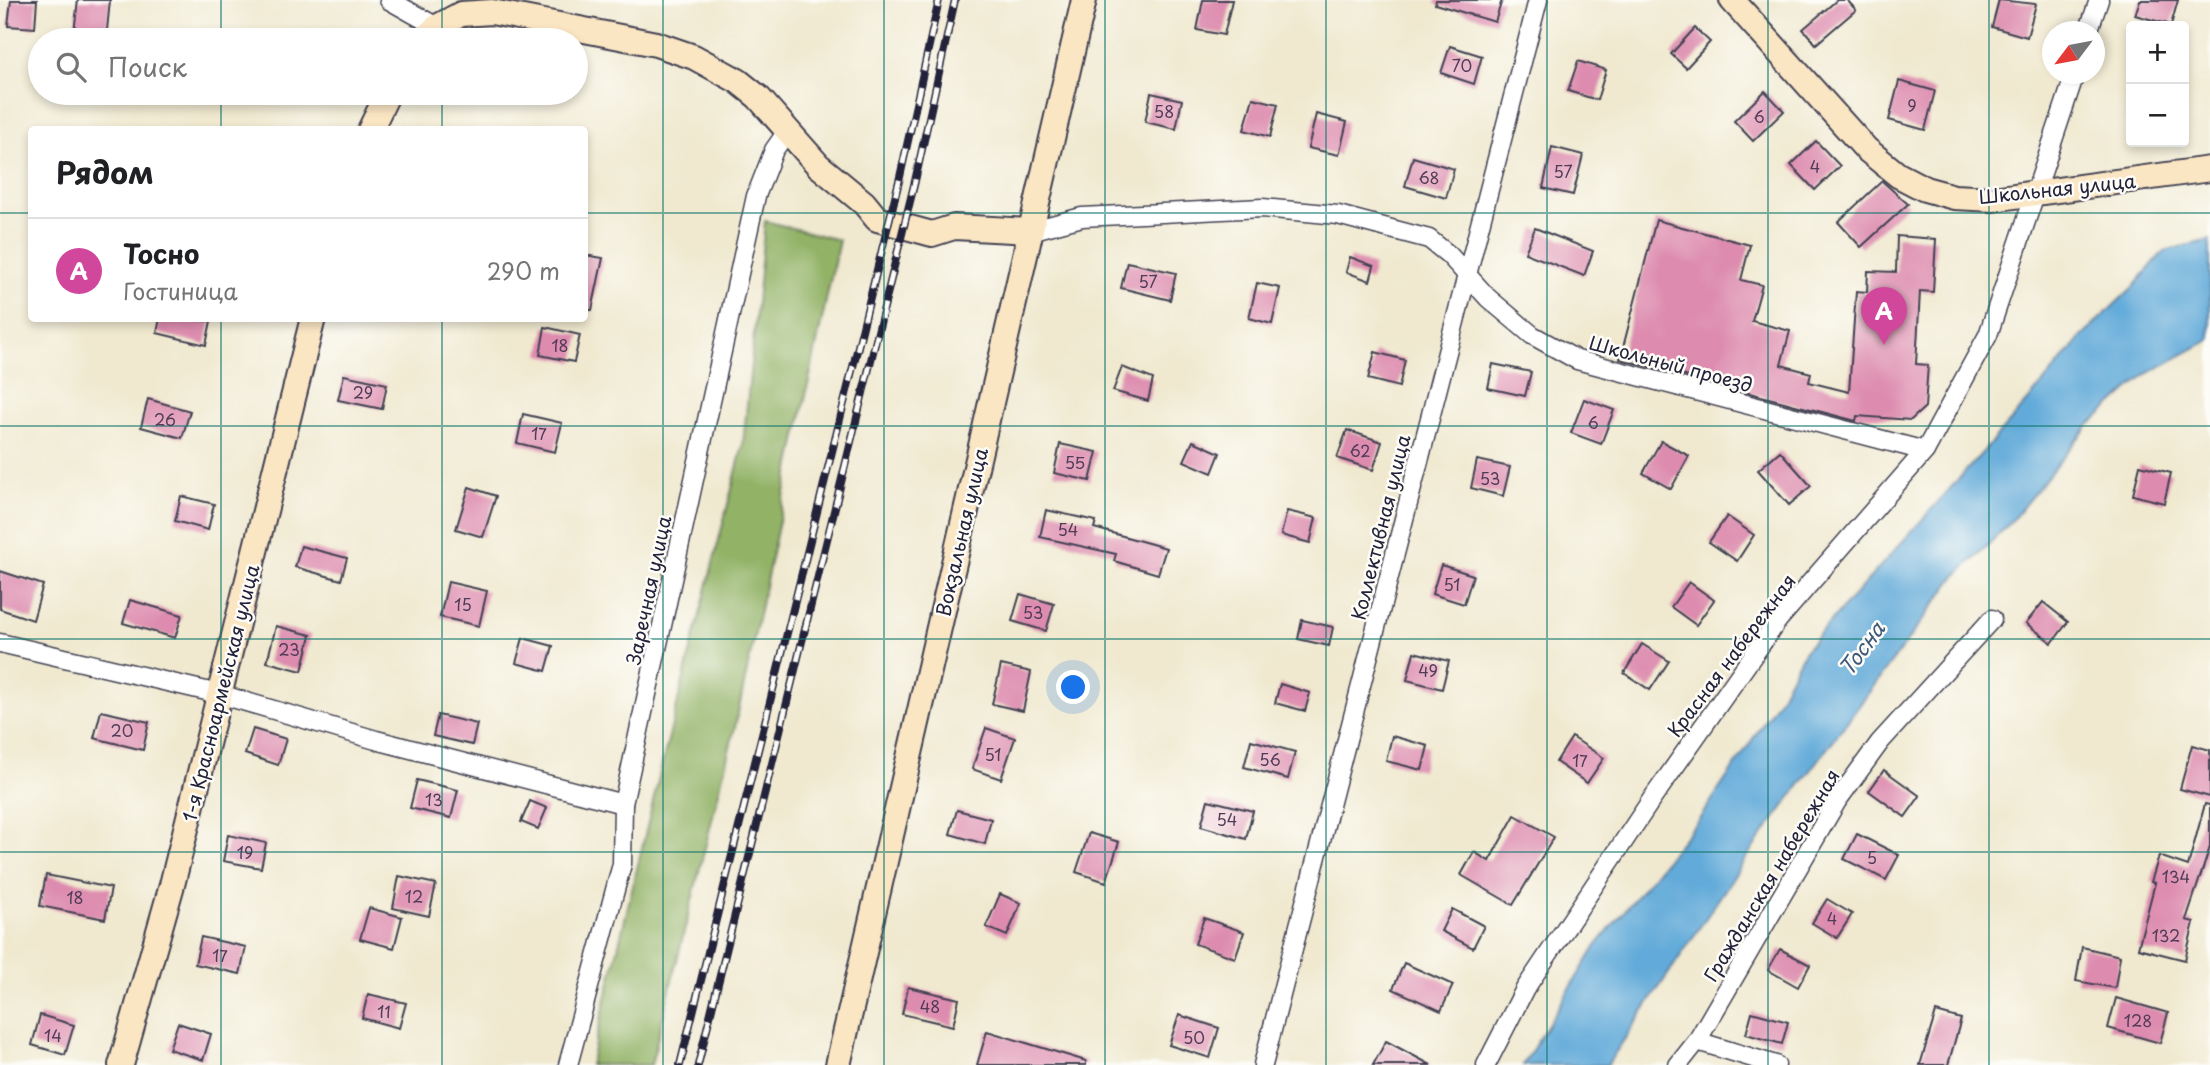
<!DOCTYPE html>
<html lang="ru">
<meta charset="utf-8">
<style>
:root{--surface:#fff;--page:#f2f2f2;--text:#202124;--muted:#757577;--line:#e0e0e0;--accent:#0f766e}
body{margin:0;font-family:"Playpen Sans",sans-serif;background:var(--page);color:var(--text)}
.controls{position:absolute;right:21px;top:21px;display:grid;overflow:hidden;border-radius:7px;box-shadow:0 4px 10px #0003}
.controls button{width:63px;height:63px;display:grid;place-items:center;padding:0;border:0;border-bottom:2px solid var(--line);background:var(--surface);color:var(--text);font:35px sans-serif}
.compass{position:absolute;left:2042px;top:21px;width:63px;height:63px;border-radius:50%;background:var(--surface);box-shadow:0 4px 10px #0003;rotate:238deg}
.you{position:absolute;left:1074px;top:688px;width:24px;height:24px;margin:-18px;border:5px solid #fff;border-radius:50%;background:#1a73e8;box-shadow:0 0 0 10px #1a73e833}
.badge{display:grid;place-items:center;width:46px;height:46px;border-radius:50%;background:var(--accent);color:#fff;font-size:23px;font-weight:700}
.pin{position:absolute;translate:-50% -58px;filter:drop-shadow(0 2px 4px #0008)}
.pin::after{content:'';position:absolute;top:37px;width:24px;height:21px;background:inherit;clip-path:polygon(0 0,100% 0,50% 100%)}
.list{margin:0;padding:0;list-style:none}
h2{display:flex;justify-content:space-between;align-items:center;height:91px;margin:0;padding:0 28px;font-size:30px}
h2 small{font-size:23px;font-weight:400;color:var(--muted)}
.list li{display:grid;grid-template-columns:46px 1fr auto;gap:21px;align-items:center;box-sizing:border-box;height:105px;padding:0 28px;border-top:2px solid var(--line)}
.list b{display:block;font-size:26px;white-space:nowrap}
.list p{margin:0;font-size:23px;white-space:nowrap;color:var(--muted)}
.list em{font-size:23px;font-style:normal;color:var(--muted)}
.icon{flex:none;width:38px;height:38px;fill:none;stroke:currentColor;stroke-width:2;stroke-linecap:round;stroke-linejoin:round}
.map{position:relative;flex:none;width:2210px;height:1065px;overflow:hidden}
.search{position:absolute;background:var(--surface);box-shadow:0 4px 10px #0003;left:28px;top:28px;width:560px;height:77px;display:flex;align-items:center;gap:18px;box-sizing:border-box;padding:0 24px;border-radius:38px;color:var(--muted);font-size:26px}
.panel{position:absolute;background:var(--surface);box-shadow:0 4px 10px #0003;left:28px;top:126px;width:560px;height:196px;border-radius:7px}
.map>svg:first-child{display:block}
</style>
<div class="map">
<svg width="2210" height="1065" viewBox="0 0 2210 1065">
<rect width="100%" height="100%" fill="#fdfcf7"/>
<filter id="ink" filterUnits="userSpaceOnUse"><feTurbulence type="fractalNoise" baseFrequency=".0143" numOctaves="2"/><feDisplacementMap in="SourceGraphic" scale="14" xChannelSelector="R" yChannelSelector="G"/><feConvolveMatrix kernelMatrix="1 2 1 2 8 2 1 2 1" color-interpolation-filters="sRGB"/></filter>
<filter id="wash" filterUnits="userSpaceOnUse"><feTurbulence type="fractalNoise" baseFrequency=".00686" numOctaves="4" result="noise"/><feDisplacementMap in="SourceGraphic" scale="28" xChannelSelector="R" yChannelSelector="G"/><feGaussianBlur stdDeviation="1.57" result="paint"/><feColorMatrix in="noise" values="0 0 0 0 0 0 0 0 0 0 0 0 0 0 0 0 0 1.4 0 .05"/><feComposite in="paint" operator="in"/></filter>
<g filter="url(#wash)">
<rect width="100%" height="100%" fill="#f0e9d0"/>
<polygon fill="#92b266" stroke="#5a6a50" stroke-width="2" points="765,221 839,240 735,727 651,1065 590,1065 662,764 743,445"/>
<polygon fill="#62aad9" stroke="#42668a" stroke-width="2" points="2210,240 2210,340 2145,375 2088,426 2009,524 1955,577 1753,848 1607,1065 1523,1065 1596,946 1700,818 1778,701 1805,650 2017,414 2086,332 2135,285 2164,251"/>
<g id="blocks">
<g fill="#dd8bae">
<polygon points="11,0 37,0 35,28 8,26"/>
<polygon points="78,0 110,0 106,40 73,40"/>
<polygon points="1203,0 1232,0 1224,35 1197,30"/>
<polygon points="1436,0 1502,0 1495,22 1435,4"/>
<polygon points="1837,0 1847,0 1856,10 1816,44 1803,29"/>
<polygon points="1999,0 2036,4 2027,37 1992,27"/>
<polygon points="2140,0 2178,0 2171,25 2135,15"/>
<polygon points="1695,28 1710,42 1686,68 1671,54"/>
<polygon points="1450,46 1482,56 1474,84 1441,73"/>
<polygon points="1578,61 1606,70 1597,100 1568,91"/>
<polygon points="1899,81 1935,91 1925,130 1889,120"/>
<polygon points="1765,91 1784,111 1753,141 1734,121"/>
<polygon points="1151,93 1182,100 1176,129 1145,122"/>
<polygon points="1253,98 1278,104 1270,137 1244,130"/>
<polygon points="1316,114 1347,122 1339,155 1308,148"/>
<polygon points="1816,141 1840,166 1815,190 1791,165"/>
<polygon points="1552,147 1583,155 1573,195 1543,188"/>
<polygon points="1413,157 1454,169 1446,198 1405,186"/>
<polygon points="1882,181 1908,204 1861,247 1838,222"/>
<polygon points="1656,220 1750,245 1741,280 1762,285 1752,321 1790,331 1781,365 1811,373 1809,382 1849,392 1856,291 1867,292 1868,271 1896,272 1897,236 1936,239 1933,292 1920,291 1916,364 1928,365 1925,407 1911,420 1857,416 1856,421 1620,359"/>
<polygon points="1535,228 1593,251 1584,276 1525,253"/>
<polygon points="584,255 603,258 592,310 584,310"/>
<polygon points="1350,257 1374,266 1370,281 1346,272"/>
<polygon points="1127,262 1176,273 1170,300 1121,288"/>
<polygon points="1257,283 1280,288 1272,324 1249,318"/>
<polygon points="160,318 211,321 206,345 157,333"/>
<polygon points="545,327 580,335 574,362 540,355"/>
<polygon points="1375,352 1405,360 1399,387 1368,379"/>
<polygon points="1493,364 1531,372 1525,396 1488,388"/>
<polygon points="1122,367 1153,379 1148,401 1113,391"/>
<polygon points="344,375 387,384 382,409 338,400"/>
<polygon points="148,399 190,411 182,438 141,427"/>
<polygon points="1584,399 1614,410 1601,444 1571,433"/>
<polygon points="523,414 562,423 555,452 517,443"/>
<polygon points="1347,430 1382,442 1373,470 1337,458"/>
<polygon points="1193,441 1220,453 1212,473 1184,461"/>
<polygon points="1661,441 1689,456 1671,489 1643,473"/>
<polygon points="1060,444 1097,452 1090,481 1054,473"/>
<polygon points="1780,451 1811,486 1789,505 1758,470"/>
<polygon points="1477,460 1510,467 1503,496 1471,488"/>
<polygon points="2140,465 2171,473 2164,503 2133,495"/>
<polygon points="469,487 496,496 483,537 456,529"/>
<polygon points="181,496 214,504 208,530 175,521"/>
<polygon points="1046,510 1096,521 1094,528 1166,548 1158,574 1114,561 1116,554 1040,537"/>
<polygon points="1287,511 1316,518 1310,543 1281,535"/>
<polygon points="1727,516 1754,535 1737,561 1709,542"/>
<polygon points="301,546 347,558 341,580 295,567"/>
<polygon points="1441,565 1473,575 1464,604 1432,594"/>
<polygon points="0,571 43,585 33,620 0,609"/>
<polygon points="448,582 487,591 479,626 440,617"/>
<polygon points="1689,582 1714,600 1696,625 1671,607"/>
<polygon points="1020,594 1054,604 1046,631 1012,621"/>
<polygon points="130,600 182,615 175,638 123,623"/>
<polygon points="2043,602 2068,622 2052,643 2026,623"/>
<polygon points="1302,620 1333,627 1329,646 1298,639"/>
<polygon points="276,626 311,635 302,671 267,662"/>
<polygon points="523,638 553,646 546,671 516,663"/>
<polygon points="1642,644 1669,661 1650,690 1624,673"/>
<polygon points="1414,652 1449,661 1442,689 1407,680"/>
<polygon points="1001,665 1031,672 1023,711 992,704"/>
<polygon points="1280,684 1310,693 1305,711 1275,703"/>
<polygon points="101,711 149,722 143,750 94,738"/>
<polygon points="438,715 477,724 472,745 433,736"/>
<polygon points="986,728 1015,738 1001,779 972,769"/>
<polygon points="253,729 286,739 278,765 245,754"/>
<polygon points="1392,736 1428,746 1422,770 1386,761"/>
<polygon points="1572,737 1604,758 1587,783 1556,762"/>
<polygon points="1251,740 1295,752 1288,779 1244,767"/>
<polygon points="2192,745 2210,750 2210,797 2180,789"/>
<polygon points="1884,770 1920,796 1905,817 1869,791"/>
<polygon points="417,780 458,790 451,818 410,808"/>
<polygon points="1208,800 1253,811 1246,839 1201,826"/>
<polygon points="530,801 547,808 538,829 521,822"/>
<polygon points="2205,804 2210,805 2210,847 2186,920 2194,922 2185,960 2138,948 2155,883 2151,882 2159,856 2188,866"/>
<polygon points="957,810 991,819 985,844 950,834"/>
<polygon points="1515,815 1554,837 1513,905 1461,875 1474,852 1489,861"/>
<polygon points="1089,833 1119,842 1106,882 1076,872"/>
<polygon points="1857,834 1899,855 1886,880 1844,859"/>
<polygon points="228,835 266,843 261,868 223,861"/>
<polygon points="46,875 111,888 105,919 40,906"/>
<polygon points="399,876 436,884 429,916 393,908"/>
<polygon points="1000,894 1021,903 1007,936 986,927"/>
<polygon points="1827,899 1852,914 1837,938 1812,923"/>
<polygon points="369,908 402,917 394,948 360,939"/>
<polygon points="1452,909 1484,926 1473,948 1441,931"/>
<polygon points="1204,918 1244,932 1235,958 1195,944"/>
<polygon points="201,937 246,947 240,974 195,964"/>
<polygon points="2082,947 2120,956 2115,988 2076,981"/>
<polygon points="1780,949 1810,965 1798,987 1768,970"/>
<polygon points="1404,963 1453,985 1441,1011 1393,989"/>
<polygon points="908,987 959,999 953,1026 902,1014"/>
<polygon points="368,994 406,1003 399,1028 362,1018"/>
<polygon points="2116,998 2168,1013 2160,1043 2108,1028"/>
<polygon points="1752,1012 1788,1022 1782,1044 1746,1034"/>
<polygon points="1936,1012 1961,1019 1948,1065 1920,1065"/>
<polygon points="40,1015 74,1025 65,1055 32,1045"/>
<polygon points="1179,1015 1219,1028 1210,1058 1169,1045"/>
<polygon points="178,1023 211,1034 203,1060 169,1049"/>
<polygon points="987,1031 1086,1061 1086,1065 977,1065"/>
<polygon points="1386,1041 1431,1065 1373,1065"/>
</g>
</g>
</g>
<g filter="url(#ink)">
<use href="#blocks" fill-opacity="0" stroke="#414051" stroke-width="2"/>
<g fill="none" stroke-linecap="round" stroke-linejoin="round">
<defs>
<g id="street">
<polyline points="389,0 437,27"/>
<polyline points="2088,32 2099,0"/>
<polyline points="1030,231 1082,217 1262,208 1338,215 1429,239 1449,255 1488,298 1532,335 1577,360 1925,451"/>
<polyline points="0,643 219,694 376,740 623,804"/>
<polyline points="1697,1041 1776,1065"/>
<polyline points="568,1065 622,864 623,804 756,196 774,150 788,130"/>
<polyline points="1263,1065 1538,0"/>
<polyline points="1486,1065 1525,989 1652,799 1778,620 1925,451 1988,335 2075,74"/>
<polyline points="1678,1065 1697,1041 1837,801 1880,742 1992,619"/>
</g>
<g id="secondary">
<polyline points="1732,0 1866,149 1898,175 1925,189 1954,197 1993,199 2210,169"/>
<polyline points="422,40 437,27 461,14 492,12 656,44 694,57 738,81 758,97 818,165 864,203 877,219 932,234 954,227 1030,231"/>
<polyline points="370,130 388,93"/>
<polyline points="121,1065 172,885 313,318"/>
<polyline points="838,1065 1084,0"/>
</g>
</defs>
<use href="#street" stroke="#414051" stroke-width="21"/>
<use href="#secondary" stroke="#414051" stroke-width="28"/>
<use href="#street" stroke="#fff" stroke-width="18"/>
<use href="#secondary" stroke="#fbe6c4" stroke-width="24"/>
<defs>
<g id="rail">
<polyline points="680,1065 900,177 939,0"/>
<polyline points="698,1065 915,181 955,0"/>
</g>
</defs>
<use href="#rail" stroke="#22223b" stroke-width="8"/>
<use href="#rail" stroke="#fdfcf7" stroke-width="5" stroke-dasharray="16" stroke-linecap="butt"/>
</g>
</g>
<path fill="none" stroke="#0f766e" stroke-width="2" stroke-opacity="0.55" d="M221,0V40M442,0V40M663,0V1065M884,0V1065M1105,0V1065M1326,0V1065M1547,0V1065M1768,0V1065M1989,0V1065M221,93V130M442,93V130M0,213H32M584,213H2210M221,318V1065M442,318V1065M0,426H2210M0,639H2210M0,852H2210"/>
<g text-anchor="middle" dominant-baseline="central" stroke-width="5" stroke-linejoin="round" paint-order="stroke">
<g font-size="16" fill="#513c58">
<text x="1462" y="65">70</text>
<text x="1912" y="105">9</text>
<text x="1164" y="111">58</text>
<text x="1759" y="116">6</text>
<text x="1815" y="166">4</text>
<text x="1563" y="171">57</text>
<text x="1429" y="177">68</text>
<text x="1148" y="281">57</text>
<text x="560" y="345">18</text>
<text x="363" y="392">29</text>
<text x="165" y="419">26</text>
<text x="1593" y="422">6</text>
<text x="539" y="433">17</text>
<text x="1360" y="450">62</text>
<text x="1075" y="462">55</text>
<text x="1490" y="478">53</text>
<text x="1068" y="529">54</text>
<text x="1452" y="584">51</text>
<text x="463" y="604">15</text>
<text x="1033" y="612">53</text>
<text x="289" y="649">23</text>
<text x="1428" y="670">49</text>
<text x="122" y="730">20</text>
<text x="993" y="754">51</text>
<text x="1270" y="759">56</text>
<text x="1580" y="760">17</text>
<text x="434" y="799">13</text>
<text x="1227" y="819">54</text>
<text x="245" y="852">19</text>
<text x="1872" y="857">5</text>
<text x="2176" y="876">134</text>
<text x="414" y="896">12</text>
<text x="75" y="897">18</text>
<text x="1832" y="918">4</text>
<text x="2166" y="935">132</text>
<text x="220" y="955">17</text>
<text x="930" y="1006">48</text>
<text x="384" y="1011">11</text>
<text x="2138" y="1020">128</text>
<text x="53" y="1035">14</text>
<text x="1194" y="1037">50</text>
</g>
<g font-size="19" fill="#22223b" stroke="#fdfcf7">
<text transform="translate(2057 188) rotate(-6)">Школьная улица</text>
<text transform="translate(1671 363) rotate(15)">Школьный проезд</text>
<text transform="translate(1380 527) rotate(-76)">Коллективная улица</text>
<text transform="translate(961 532) rotate(-77)">Вокзальная улица</text>
<text transform="translate(648 590) rotate(-78)">Заречная улица</text>
<text transform="translate(1731 655) rotate(-53)">Красная набережная</text>
<text transform="translate(220 693) rotate(-76)">1-я Красноармейская улица</text>
<text transform="translate(1771 875) rotate(-59)">Гражданская набережная</text>
</g>
<g font-size="21" font-style="italic" fill="#3c587a" stroke="#fdfcf7">
<text transform="translate(1861 648) rotate(-54)">Тосна</text>
</g>
</g>
</svg>
<div class="controls">
<button>+</button>
<button>−</button>
</div>
<svg class="compass" viewBox="-18 -18 36 36"><path d="M0-13l5 13h-10z" fill="#e53935"/><path d="M0 13l5-13h-10z" fill="#757577"/></svg>
<div class="you"></div>
<div class="pin badge" style="left:1884px;top:345px;background:#d1479c">A</div>
<div class="search"><svg class="icon" aria-label="search" viewBox="0 0 24 24"><circle cx="10" cy="10" r="6"/><path d="M15 15l6 6"/></svg>Поиск</div>
<section class="panel">
<h2>Рядом<small></small></h2>
<ul class="list">
<li><span class="badge" style="background:#d1479c">A</span><div><b>Тосно</b><p>Гостиница</p></div><em>290 m</em></li>
</ul>
</section>
</div>
